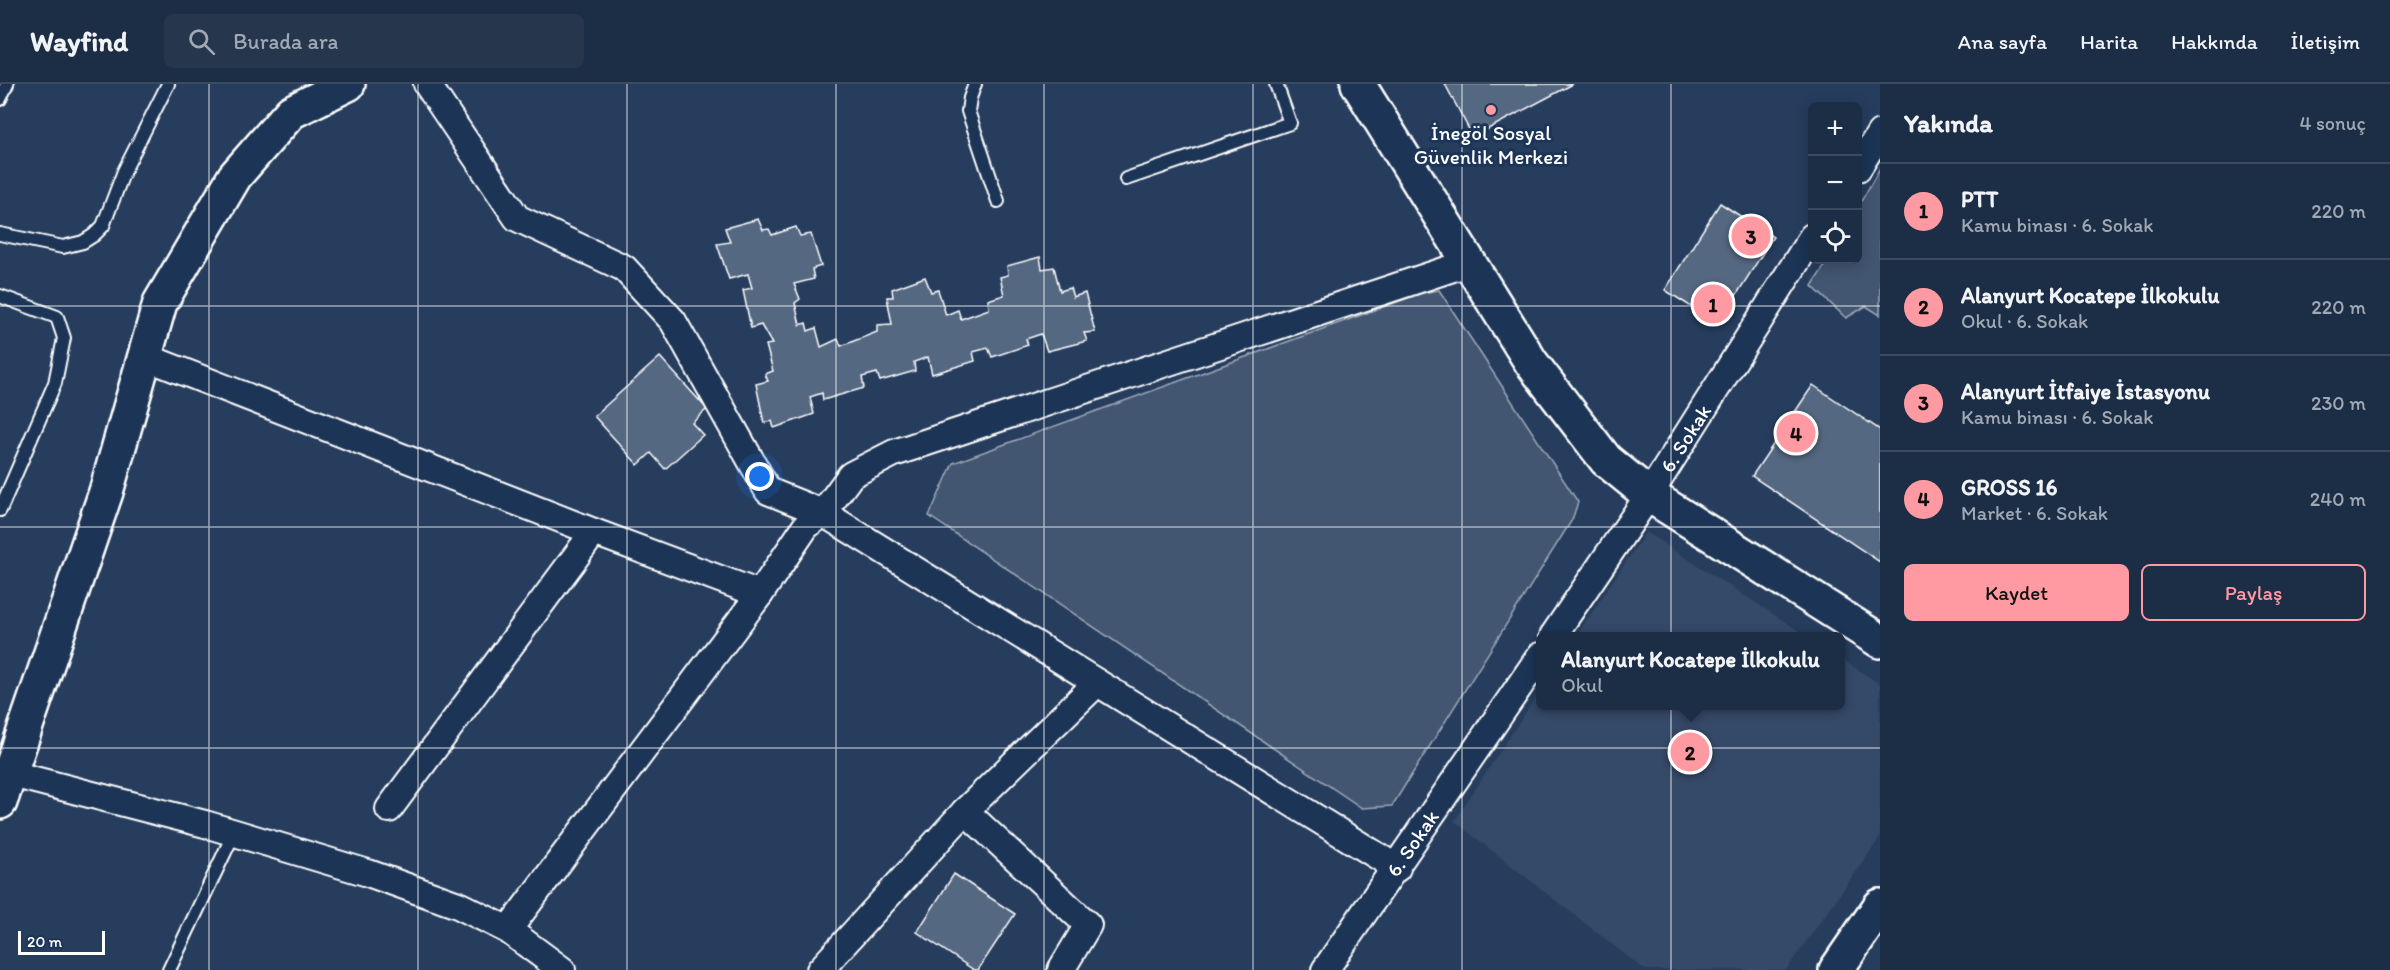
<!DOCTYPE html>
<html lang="tr">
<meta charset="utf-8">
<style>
:root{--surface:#1c2e46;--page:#25364d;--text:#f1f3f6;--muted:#a0a8b3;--line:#3a4a5f;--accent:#ff9aa2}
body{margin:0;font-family:Itim,sans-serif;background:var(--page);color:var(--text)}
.controls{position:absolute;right:18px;top:18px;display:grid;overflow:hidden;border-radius:9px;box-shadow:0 3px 15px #0003}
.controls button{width:54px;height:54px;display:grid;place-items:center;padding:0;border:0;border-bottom:2px solid var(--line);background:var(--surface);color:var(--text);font:30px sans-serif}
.scale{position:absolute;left:18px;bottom:15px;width:87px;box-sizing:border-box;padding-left:6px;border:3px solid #fff;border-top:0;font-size:16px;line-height:21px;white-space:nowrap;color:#fff;-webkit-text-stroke:4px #1d3557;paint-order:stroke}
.you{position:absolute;left:760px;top:393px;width:21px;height:21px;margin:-15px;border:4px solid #fff;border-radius:50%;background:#1a73e8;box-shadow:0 0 0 9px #1a73e833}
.badge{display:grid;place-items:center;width:39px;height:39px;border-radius:50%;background:var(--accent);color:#111;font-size:20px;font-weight:700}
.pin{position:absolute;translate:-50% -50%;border:3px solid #fff;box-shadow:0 2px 6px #0006}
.popup{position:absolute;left:1536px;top:548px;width:309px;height:78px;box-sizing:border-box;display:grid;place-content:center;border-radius:9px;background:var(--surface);filter:drop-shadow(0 2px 4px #0005);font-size:20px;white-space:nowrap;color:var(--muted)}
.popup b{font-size:22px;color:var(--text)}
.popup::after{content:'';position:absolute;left:50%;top:100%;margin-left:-12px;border:12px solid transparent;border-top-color:var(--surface)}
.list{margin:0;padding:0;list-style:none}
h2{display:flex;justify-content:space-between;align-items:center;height:78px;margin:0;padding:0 24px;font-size:26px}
h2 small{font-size:20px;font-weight:400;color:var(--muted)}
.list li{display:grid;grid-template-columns:39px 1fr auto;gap:18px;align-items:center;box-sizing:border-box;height:96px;padding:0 24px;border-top:2px solid var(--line)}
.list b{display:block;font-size:22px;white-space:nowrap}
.list p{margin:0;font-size:20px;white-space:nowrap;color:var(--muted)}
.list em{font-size:20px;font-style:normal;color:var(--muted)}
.actions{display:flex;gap:12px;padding:18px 24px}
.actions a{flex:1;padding:14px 0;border:2px solid var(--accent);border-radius:9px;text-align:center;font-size:21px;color:var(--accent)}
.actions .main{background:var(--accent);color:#111}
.icon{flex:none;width:33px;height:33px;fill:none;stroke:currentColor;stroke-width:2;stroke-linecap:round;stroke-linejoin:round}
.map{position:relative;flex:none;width:1880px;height:886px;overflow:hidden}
header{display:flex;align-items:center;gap:36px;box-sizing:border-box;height:84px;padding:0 30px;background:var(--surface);border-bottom:2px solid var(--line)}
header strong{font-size:28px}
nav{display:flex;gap:33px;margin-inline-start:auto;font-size:21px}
.search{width:420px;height:54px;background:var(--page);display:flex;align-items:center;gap:15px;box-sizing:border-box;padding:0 21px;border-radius:9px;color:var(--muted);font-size:22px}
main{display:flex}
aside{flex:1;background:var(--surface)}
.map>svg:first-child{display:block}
</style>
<header>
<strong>Wayfind</strong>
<div class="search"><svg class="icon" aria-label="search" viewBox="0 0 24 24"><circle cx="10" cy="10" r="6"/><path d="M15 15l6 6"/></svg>Burada ara</div>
<nav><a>Ana sayfa</a><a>Harita</a><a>Hakkında</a><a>İletişim</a></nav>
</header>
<main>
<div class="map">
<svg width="1880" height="886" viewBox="0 0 1880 886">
<rect width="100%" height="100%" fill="#263d5e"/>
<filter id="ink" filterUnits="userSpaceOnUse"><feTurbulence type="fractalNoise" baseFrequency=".0167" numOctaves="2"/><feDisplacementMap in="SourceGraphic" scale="12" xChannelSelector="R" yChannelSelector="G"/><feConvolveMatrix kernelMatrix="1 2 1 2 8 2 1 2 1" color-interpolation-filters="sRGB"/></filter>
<g filter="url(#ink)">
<g fill="#344a68">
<polygon points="1646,448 1807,552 1576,552"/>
<polygon points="1840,574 1880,600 1880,754 1786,886 1645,886 1454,737 1540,607 1540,622 1840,622"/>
</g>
<g fill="#425672" stroke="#a0aab8" stroke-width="1.5">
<polygon points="1880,84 1880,231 1866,222 1846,234 1812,202 1828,176 1858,176 1858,123"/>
<polygon points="1439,206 1578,418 1572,436 1392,722 1362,724 929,432 953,379 1422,209"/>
</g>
<g fill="#556781" stroke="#fff" stroke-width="1.5">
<polygon points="1445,0 1573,0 1473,53"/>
<polygon points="1720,119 1773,153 1718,240 1665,206"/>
<polygon points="758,135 763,146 769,145 772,151 796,143 800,152 811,150 821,182 812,185 814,195 794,200 800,215 795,219 800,241 806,239 808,247 816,244 821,263 838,255 841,262 877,248 877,241 892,240 887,213 893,213 892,205 925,193 931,208 938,206 946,231 958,226 961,235 989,225 988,216 1004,211 1000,193 1008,191 1007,182 1040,173 1042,185 1054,183 1060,207 1070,204 1073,213 1085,209 1095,248 1084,249 1087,257 1047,267 1041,250 1026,255 1028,261 992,273 988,264 973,268 975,277 932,290 928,273 914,278 915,287 880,297 877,289 862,293 864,304 823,316 822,309 810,313 814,330 774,344 772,337 764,339 756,300 768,297 765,290 773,287 766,261 772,260 761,241 751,244 743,206 752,204 748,190 729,195 717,160 730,158 725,144"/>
<polygon points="660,273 707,325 692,339 703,351 665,385 651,369 638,381 594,332"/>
<polygon points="1813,301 1880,346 1880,478 1752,392"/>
<polygon points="954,790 1015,830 978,886 974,886 917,848"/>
</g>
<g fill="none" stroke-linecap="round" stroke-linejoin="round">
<defs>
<g id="lane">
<polyline points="975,0 970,14 968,27 998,117"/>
<polyline points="0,15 7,0"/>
<polyline points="1126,95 1290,39 1276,0"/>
<polyline points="0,150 63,163 83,158 94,151 103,142 124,87 168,0"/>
<polyline points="0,212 57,233 64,254 55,299 0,426"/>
<polyline points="169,886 234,749"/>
</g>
<g id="street">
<polyline points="427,0 517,134 624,184 673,237 768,407 823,429 1397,784"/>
<polyline points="1858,84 1880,49"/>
<polyline points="143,272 594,448 760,510"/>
<path id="s1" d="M1553,552L1649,411L1812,153"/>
<polyline points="0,687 205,740 368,789 458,821 508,846 562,886"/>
<polyline points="389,725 594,448"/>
<polyline points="965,727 1088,841 1061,886"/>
<polyline points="508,846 760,510 806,442 823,429 851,391 894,369 1471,178"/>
<polyline points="820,886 965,727 1097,599"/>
<path id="s2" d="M1325,886L1540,572"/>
</g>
<g id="secondary">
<polyline points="1358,0 1531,278 1606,376 1649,411 1880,557"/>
<polyline points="0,718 106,408 160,219 235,92 291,28 348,0"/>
<polyline points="1836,886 1880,822"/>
</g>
</defs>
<use href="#lane" stroke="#fff" stroke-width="16"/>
<use href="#street" stroke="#fff" stroke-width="30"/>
<use href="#secondary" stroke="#fff" stroke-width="38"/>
<use href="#lane" stroke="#1d3557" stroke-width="12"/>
<use href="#street" stroke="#1d3557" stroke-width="26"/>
<use href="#secondary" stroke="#1d3557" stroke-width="33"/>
</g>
</g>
<path fill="none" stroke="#fff" stroke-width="1.5" stroke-opacity="0.55" d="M209,0V886M418,0V886M627,0V886M836,0V886M1044,0V886M1253,0V886M1462,0V886M1671,0V886M0,222H1880M0,443H1880M0,664H1880"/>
<circle fill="#ff9aa2" stroke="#1d3557" stroke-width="2" cx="1491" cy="26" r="6"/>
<g text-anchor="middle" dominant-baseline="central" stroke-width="6" stroke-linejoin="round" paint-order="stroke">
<g font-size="21" fill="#fff" stroke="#1d3557">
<text x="1491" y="48">İnegöl Sosyal<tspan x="1491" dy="24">Güvenlik Merkezi</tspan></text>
</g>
<g font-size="21" fill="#fff" stroke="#1d3557">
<text stroke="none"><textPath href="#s1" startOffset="238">6. Sokak</textPath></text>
<text stroke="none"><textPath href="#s2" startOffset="154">6. Sokak</textPath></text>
</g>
</g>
</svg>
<div class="controls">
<button>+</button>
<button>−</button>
<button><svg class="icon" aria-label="locate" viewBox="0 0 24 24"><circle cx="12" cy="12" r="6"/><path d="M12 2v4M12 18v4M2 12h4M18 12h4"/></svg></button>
</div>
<div class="scale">20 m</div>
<div class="you"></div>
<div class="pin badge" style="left:1713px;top:220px">1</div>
<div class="pin badge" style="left:1690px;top:668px">2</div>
<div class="popup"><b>Alanyurt Kocatepe İlkokulu</b>Okul</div>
<div class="pin badge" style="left:1751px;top:152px">3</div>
<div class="pin badge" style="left:1796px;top:349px">4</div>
</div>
<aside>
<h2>Yakında<small>4 sonuç</small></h2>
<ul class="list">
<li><span class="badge">1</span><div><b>PTT</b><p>Kamu binası · 6. Sokak</p></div><em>220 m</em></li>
<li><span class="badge">2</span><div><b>Alanyurt Kocatepe İlkokulu</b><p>Okul · 6. Sokak</p></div><em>220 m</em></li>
<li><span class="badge">3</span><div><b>Alanyurt İtfaiye İstasyonu</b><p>Kamu binası · 6. Sokak</p></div><em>230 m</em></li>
<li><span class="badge">4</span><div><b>GROSS 16</b><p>Market · 6. Sokak</p></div><em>240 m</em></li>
</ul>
<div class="actions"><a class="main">Kaydet</a><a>Paylaş</a></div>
</aside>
</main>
